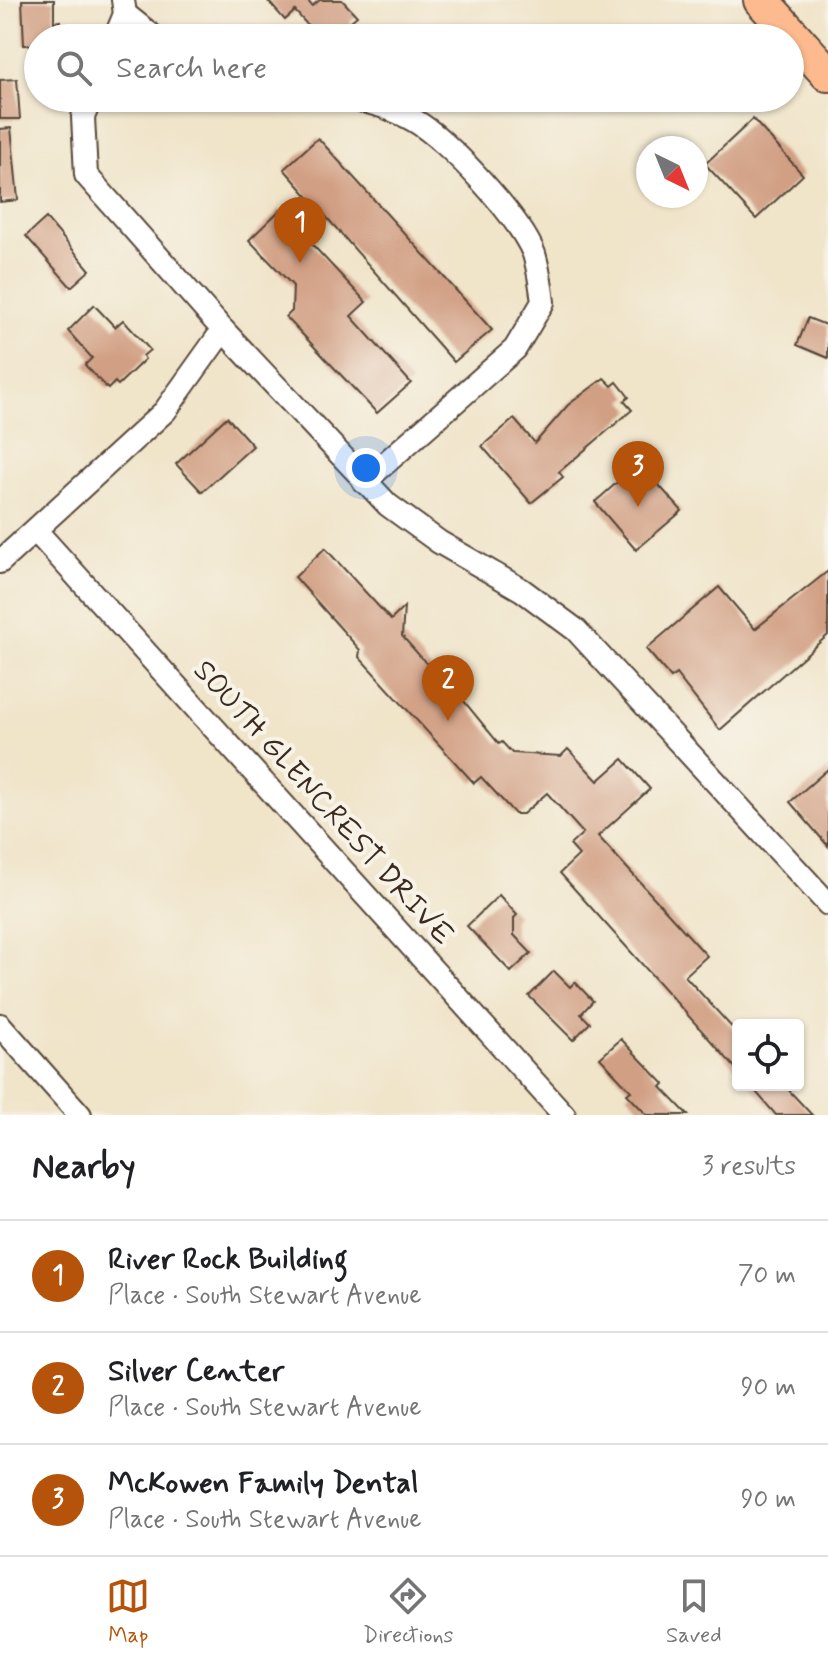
<!DOCTYPE html>
<meta charset="utf-8">
<style>
:root{--surface:#fff;--page:#f6f6f6;--text:#202124;--muted:#757577;--line:#e0e0e0;--accent:#b45309}
body{margin:0;font-family:Mynerve,sans-serif;background:var(--page);color:var(--text)}
.controls{position:absolute;right:24px;bottom:24px;display:grid;overflow:hidden;border-radius:8px;box-shadow:0 2px 6px #0004}
.controls button{width:72px;height:72px;display:grid;place-items:center;padding:0;border:0;border-bottom:2px solid var(--line);background:var(--surface);color:var(--text);font:40px sans-serif}
.compass{position:absolute;left:636px;top:136px;width:72px;height:72px;border-radius:50%;background:var(--surface);box-shadow:0 2px 6px #0004;rotate:137deg}
.you{position:absolute;left:366px;top:468px;width:28px;height:28px;margin:-20px;border:6px solid #fff;border-radius:50%;background:#1a73e8;box-shadow:0 0 0 12px #1a73e833}
.badge{display:grid;place-items:center;width:52px;height:52px;border-radius:50%;background:var(--accent);color:#fff;font-size:26px;font-weight:700}
.pin{position:absolute;translate:-50% -66px;filter:drop-shadow(0 2px 4px #0008)}
.pin::after{content:'';position:absolute;top:42px;width:28px;height:24px;background:inherit;clip-path:polygon(0 0,100% 0,50% 100%)}
.list{margin:0;padding:0;list-style:none}
h2{display:flex;justify-content:space-between;align-items:center;height:104px;margin:0;padding:0 32px;font-size:34px}
h2 small{font-size:26px;font-weight:400;color:var(--muted)}
.list li{display:grid;grid-template-columns:52px 1fr auto;gap:24px;align-items:center;box-sizing:border-box;height:112px;padding:0 32px;border-top:2px solid var(--line)}
.list b{display:block;font-size:30px;white-space:nowrap}
.list p{margin:0;font-size:26px;white-space:nowrap;color:var(--muted)}
.list em{font-size:26px;font-style:normal;color:var(--muted)}
.icon{flex:none;width:44px;height:44px;fill:none;stroke:currentColor;stroke-width:2;stroke-linecap:round;stroke-linejoin:round}
.map{position:relative;flex:none;width:828px;height:1115px;overflow:hidden}
.search{position:absolute;background:var(--surface);box-shadow:0 2px 6px #0004;left:24px;right:24px;top:24px;height:88px;display:flex;align-items:center;gap:20px;box-sizing:border-box;padding:0 28px;border-radius:44px;color:var(--muted);font-size:30px}
.sheet{height:440px;background:var(--surface)}
nav{display:flex;justify-content:space-around;align-items:center;box-sizing:border-box;height:112px;border-top:2px solid var(--line);background:var(--surface);font-size:22px;color:var(--muted)}
nav a{display:grid;justify-items:center;gap:4px}
nav .on{color:var(--accent)}
.map>svg:first-child{display:block}
</style>
<div class="map">
<svg width="828" height="1115" viewBox="0 0 828 1115">
<rect width="100%" height="100%" fill="#f7f3e8"/>
<filter id="ink" filterUnits="userSpaceOnUse"><feTurbulence type="fractalNoise" baseFrequency=".0125" numOctaves="2"/><feDisplacementMap in="SourceGraphic" scale="16" xChannelSelector="R" yChannelSelector="G"/><feConvolveMatrix kernelMatrix="1 2 1 2 8 2 1 2 1" color-interpolation-filters="sRGB"/></filter>
<filter id="wash" filterUnits="userSpaceOnUse"><feTurbulence type="fractalNoise" baseFrequency=".006" numOctaves="4" result="noise"/><feDisplacementMap in="SourceGraphic" scale="32" xChannelSelector="R" yChannelSelector="G"/><feGaussianBlur stdDeviation="1.8" result="paint"/><feColorMatrix in="noise" values="0 0 0 0 0 0 0 0 0 0 0 0 0 0 0 0 0 1.4 0 .05"/><feComposite in="paint" operator="in"/></filter>
<g filter="url(#wash)">
<rect width="100%" height="100%" fill="#f0e4c9"/>
<g id="blocks">
<g fill="#d19f83">
<polygon points="22,0 54,0 54,22 60,21 60,38 38,38 38,45 24,45"/>
<polygon points="267,0 307,0 312,6 320,0 342,0 357,16 350,22 363,38 319,38 295,11 285,20"/>
<polygon points="17,79 20,119 0,119 0,80"/>
<polygon points="753,119 803,175 756,219 705,164"/>
<polygon points="11,128 18,200 0,202 0,129"/>
<polygon points="318,138 492,330 454,362 284,169"/>
<polygon points="280,210 366,302 351,316 411,383 377,413 286,317 292,311 293,286 249,240"/>
<polygon points="46,218 90,270 71,287 26,236"/>
<polygon points="94,305 115,327 123,320 150,350 143,356 145,359 118,385 115,382 108,389 85,365 92,358 68,331"/>
<polygon points="808,318 828,326 828,358 797,345"/>
<polygon points="604,378 612,386 617,382 629,397 624,401 632,410 559,472 563,477 531,503 482,446 514,419 535,443 568,405"/>
<polygon points="227,417 253,446 202,492 176,464"/>
<polygon points="639,463 682,511 636,550 595,502"/>
<polygon points="325,548 391,620 404,607 402,636 442,681 445,678 499,744 502,742 512,753 561,756 568,749 598,781 623,759 650,789 598,836 707,956 685,976 738,1034 738,1071 560,873 579,855 570,845 583,833 547,793 523,814 515,814 481,777 474,783 359,657 360,650 295,577"/>
<polygon points="828,571 828,635 720,730 676,674 671,678 646,649 719,587 755,629"/>
<polygon points="828,769 828,846 790,802"/>
<polygon points="499,895 517,915 514,918 514,935 531,953 511,972 467,926"/>
<polygon points="554,971 570,987 575,982 593,1001 581,1014 590,1023 573,1040 529,996"/>
<polygon points="621,1039 664,1084 661,1087 688,1115 647,1115 627,1094 631,1091 600,1058"/>
<polygon points="750,1085 784,1085 812,1115 776,1115"/>
</g>
</g>
</g>
<g filter="url(#ink)">
<use href="#blocks" fill-opacity="0" stroke="#564638" stroke-width="2"/>
<g fill="none" stroke-linecap="round" stroke-linejoin="round">
<defs>
<g id="street">
<polyline points="123,0 125,14 155,38"/>
<polyline points="115,38 125,14"/>
<polyline points="91,98 83,117 86,175 223,330 388,505 439,542 522,590 576,630 828,904"/>
<path d="M345,98C369,101 393,108 415,121C448,140 520,218 534,254C539,270 541,286 543,302L515,349L364,482"/>
<polyline points="36,531 564,1115"/>
<polyline points="0,562 165,411 223,330"/>
<polyline points="0,1025 80,1115"/>
</g>
<polyline id="primary" points="761,0 828,74"/>
</defs>
<use href="#street" stroke="#564638" stroke-width="26"/>
<use href="#primary" stroke="#564638" stroke-width="38"/>
<use href="#street" stroke="#fff" stroke-width="22"/>
<use href="#primary" stroke="#fcba8e" stroke-width="34"/>
</g>
</g>
<g text-anchor="middle" dominant-baseline="central" stroke-width="8" stroke-linejoin="round" paint-order="stroke">
<g font-size="30" fill="#3b2a1e" stroke="#f7f3e8">
<text transform="translate(323 803) rotate(48)">SOUTH GLENCREST DRIVE</text>
</g>
</g>
</svg>
<div class="controls">
<button><svg class="icon" aria-label="locate" viewBox="0 0 24 24"><circle cx="12" cy="12" r="6"/><path d="M12 2v4M12 18v4M2 12h4M18 12h4"/></svg></button>
</div>
<svg class="compass" viewBox="-18 -18 36 36"><path d="M0-13l5 13h-10z" fill="#e53935"/><path d="M0 13l5-13h-10z" fill="#757577"/></svg>
<div class="you"></div>
<div class="pin badge" style="left:300px;top:263px">1</div>
<div class="pin badge" style="left:448px;top:721px">2</div>
<div class="pin badge" style="left:638px;top:507px">3</div>
<div class="search"><svg class="icon" aria-label="search" viewBox="0 0 24 24"><circle cx="10" cy="10" r="6"/><path d="M15 15l6 6"/></svg>Search here</div>
</div>
<section class="sheet">
<h2>Nearby<small>3 results</small></h2>
<ul class="list">
<li><span class="badge">1</span><div><b>River Rock Building</b><p>Place · South Stewart Avenue</p></div><em>70 m</em></li>
<li><span class="badge">2</span><div><b>Silver Center</b><p>Place · South Stewart Avenue</p></div><em>90 m</em></li>
<li><span class="badge">3</span><div><b>McKowen Family Dental</b><p>Place · South Stewart Avenue</p></div><em>90 m</em></li>
</ul>
</section>
<nav>
<a class="on"><svg class="icon" aria-label="map" viewBox="0 0 24 24"><path d="M3 6l6-2 6 2 6-2v14l-6 2-6-2-6 2zM9 4v14M15 6v14"/></svg>Map</a>
<a><svg class="icon" aria-label="directions" viewBox="0 0 24 24"><path d="M12 3l9 9-9 9-9-9zM9 14v-3h6M13 9l2 2-2 2"/></svg>Directions</a>
<a><svg class="icon" aria-label="saved" viewBox="0 0 24 24"><path d="M7 4h10v16l-5-4-5 4z"/></svg>Saved</a>
</nav>
